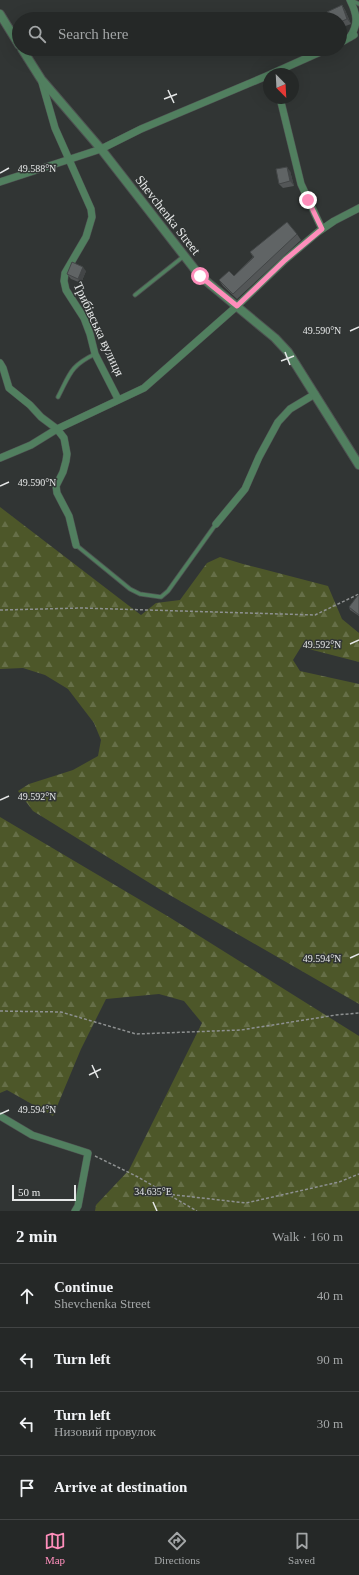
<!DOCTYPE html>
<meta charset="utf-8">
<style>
:root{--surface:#252827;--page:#2d302f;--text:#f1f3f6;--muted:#a3a6a7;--line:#424444;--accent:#fe8ebb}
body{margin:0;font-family:"Times New Roman",serif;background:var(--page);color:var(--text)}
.compass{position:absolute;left:263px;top:68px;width:36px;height:36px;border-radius:50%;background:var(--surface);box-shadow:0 4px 16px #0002;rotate:156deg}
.scale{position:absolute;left:12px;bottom:10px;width:64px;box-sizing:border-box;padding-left:4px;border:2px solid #e5e7e7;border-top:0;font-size:11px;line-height:14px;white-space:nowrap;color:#e5e7e7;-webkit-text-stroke:3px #313534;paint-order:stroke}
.stop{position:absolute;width:12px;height:12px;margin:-9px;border:3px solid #fe8ebb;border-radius:50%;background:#fff}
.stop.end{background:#fe8ebb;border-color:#fff;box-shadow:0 1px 4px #0008}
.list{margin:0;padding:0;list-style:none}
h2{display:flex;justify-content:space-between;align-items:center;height:52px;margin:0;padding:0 16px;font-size:17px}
h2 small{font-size:13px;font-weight:400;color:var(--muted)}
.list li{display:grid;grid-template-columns:26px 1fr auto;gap:12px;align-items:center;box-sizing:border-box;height:64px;padding:0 16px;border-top:1px solid var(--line)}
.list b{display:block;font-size:15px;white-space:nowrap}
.list p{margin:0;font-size:13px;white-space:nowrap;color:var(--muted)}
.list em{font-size:13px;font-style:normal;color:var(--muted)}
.icon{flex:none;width:22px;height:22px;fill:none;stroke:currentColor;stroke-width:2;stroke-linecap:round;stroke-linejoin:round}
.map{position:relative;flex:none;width:359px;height:1211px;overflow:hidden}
.search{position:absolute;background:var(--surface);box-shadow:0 4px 16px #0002;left:12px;right:12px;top:12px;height:44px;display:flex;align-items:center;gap:10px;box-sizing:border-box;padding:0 14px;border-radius:22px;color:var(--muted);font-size:15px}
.sheet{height:308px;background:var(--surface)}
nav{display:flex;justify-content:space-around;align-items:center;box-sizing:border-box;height:56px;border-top:1px solid var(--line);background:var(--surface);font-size:11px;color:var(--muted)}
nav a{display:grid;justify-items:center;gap:2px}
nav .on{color:var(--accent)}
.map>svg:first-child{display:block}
</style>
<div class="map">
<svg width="359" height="1211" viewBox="0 0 359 1211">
<defs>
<pattern id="forest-firs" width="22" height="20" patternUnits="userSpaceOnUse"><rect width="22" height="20" fill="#4d5729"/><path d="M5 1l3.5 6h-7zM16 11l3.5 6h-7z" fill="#666f48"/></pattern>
</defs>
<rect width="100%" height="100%" fill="#313534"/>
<g fill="url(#forest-firs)">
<polygon points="0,507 141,615 156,603 180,600 207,563 220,557 243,564 328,586 342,619 359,633 359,662 301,647 293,660 300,671 359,684 359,1004 161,890 33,811 18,791 29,784 73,770 98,756 101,740 94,723 68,689 45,675 23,668 0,669"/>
<polygon points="0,817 169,917 359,1036 359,1211 95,1211 96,1205 129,1170 202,1023 184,1001 159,994 106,999 81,1049 53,1116 7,1090 0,1093"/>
</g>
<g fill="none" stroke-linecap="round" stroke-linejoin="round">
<defs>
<g id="service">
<polyline points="351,0 359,4"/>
<polyline points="135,295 184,256"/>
<path d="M58,397C70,374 70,366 95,354"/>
<polyline points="76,545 130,589 140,594 161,597 168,591 216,524"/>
</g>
<g id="minor">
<path d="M350,0C357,14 359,24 350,37"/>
<polyline points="340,43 354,35"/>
<polyline points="271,74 327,49"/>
<polyline points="41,79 55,128 91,209 92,217 86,237 65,273 64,281 66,290 84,318 90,334 95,354 118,399"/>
<polyline points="280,98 301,184 322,229"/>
<polyline points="0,182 101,149 141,129 269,75"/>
<polyline points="0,363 3,368 9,388 30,405 41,417 57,429 64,438 67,454 66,461 63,472 56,486 57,493 69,516 76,545"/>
<polyline points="0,458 31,445 57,429 144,388 237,306 285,260 318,232 334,221 359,208"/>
<polyline points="216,524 245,489 259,457 278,422 290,409 315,394"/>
<polyline points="0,1116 32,1135 88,1153 78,1206 75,1211"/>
</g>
<g id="tertiary">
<polyline points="0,14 19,45"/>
<polyline points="22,49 41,79 101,149 200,276 275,338 288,352 359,465"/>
</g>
</defs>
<use href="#service" stroke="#4e5151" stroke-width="5"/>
<use href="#minor" stroke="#4e5151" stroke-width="8"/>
<use href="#tertiary" stroke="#4e5151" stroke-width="10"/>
<g stroke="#8e9191" stroke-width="1.5" stroke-dasharray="3 2" stroke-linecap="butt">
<polyline points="0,610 81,608 315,615 359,594"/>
<polyline points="0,1011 61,1012 136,1034 241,1030 336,1015 359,1013"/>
<polyline points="95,1156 138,1177 197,1211"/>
<polyline points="167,1194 246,1203 339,1182 359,1174"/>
</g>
<use href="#service" stroke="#517f5f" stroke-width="3.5"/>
<use href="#minor" stroke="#517f5f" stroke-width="7"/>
<use href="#tertiary" stroke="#517f5f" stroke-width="8"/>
</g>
<g fill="#535657">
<polygon points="342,5 345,10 351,24 340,28 340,19"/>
<polygon points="290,171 294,186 283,188 279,184"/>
<polygon points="297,234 301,240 237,299 223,286 219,280 234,276 253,257 250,252"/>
<polygon points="86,271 81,283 71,279 67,274"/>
<polygon points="359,596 359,616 350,610 349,607"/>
</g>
<g fill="#434647">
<polygon points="342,5 345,10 351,24 347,19"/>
<polygon points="287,167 290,171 294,186 290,181"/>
<polygon points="83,267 86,271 81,283 78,279"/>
</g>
<g fill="#606465" stroke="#434647">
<polygon points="342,5 347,19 340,22 340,19 330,19 327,12"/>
<polygon points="287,167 290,181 279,184 276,169"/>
<polygon points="287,222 297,234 233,294 219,280 229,271 234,276 254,257 250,252"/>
<polygon points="72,262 83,267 78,279 67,274"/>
<polygon points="358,595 359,596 359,615 349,607"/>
</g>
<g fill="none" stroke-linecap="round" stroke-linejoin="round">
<polyline stroke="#fe8ebb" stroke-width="5" points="200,276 237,306 285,260 322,229 308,200"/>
</g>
<path fill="none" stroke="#e5e7e7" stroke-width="1.5" d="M168,90L174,103M164,99L177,94M0,173L9,168M350,331L359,327M285,352L290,365M281,361L294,356M0,486L9,482M350,644L359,640M0,800L9,796M350,958L359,954M92,1065L98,1078M89,1075L101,1069M0,1114L9,1110M153,1202L157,1211"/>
<g text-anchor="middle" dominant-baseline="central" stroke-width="3" stroke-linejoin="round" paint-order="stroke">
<g font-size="13" fill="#e5e7e7" stroke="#313534">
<text transform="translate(168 215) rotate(52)">Shevchenka Street</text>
<text transform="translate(99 329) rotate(65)">Трибівська вулиця</text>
</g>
</g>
<g font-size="10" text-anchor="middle" fill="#e5e7e7" stroke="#313534" stroke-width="3" stroke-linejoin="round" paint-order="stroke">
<text x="37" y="172">49.588°N</text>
<text x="322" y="334">49.590°N</text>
<text x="37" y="486">49.590°N</text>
<text x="322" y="648">49.592°N</text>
<text x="37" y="800">49.592°N</text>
<text x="322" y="962">49.594°N</text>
<text x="37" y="1113">49.594°N</text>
<text x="153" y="1195">34.635°E</text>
</g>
</svg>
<svg class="compass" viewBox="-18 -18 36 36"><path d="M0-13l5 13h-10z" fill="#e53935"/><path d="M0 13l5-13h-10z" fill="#a3a6a7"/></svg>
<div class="scale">50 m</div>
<div class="stop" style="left:200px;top:276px"></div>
<div class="stop end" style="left:308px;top:200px"></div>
<div class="search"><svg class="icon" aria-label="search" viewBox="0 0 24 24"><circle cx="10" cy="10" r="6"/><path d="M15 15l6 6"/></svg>Search here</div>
</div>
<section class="sheet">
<h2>2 min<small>Walk · 160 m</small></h2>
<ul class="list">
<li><svg class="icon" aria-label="ahead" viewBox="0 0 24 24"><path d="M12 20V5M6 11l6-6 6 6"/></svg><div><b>Continue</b><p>Shevchenka Street</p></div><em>40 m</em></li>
<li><svg class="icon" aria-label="left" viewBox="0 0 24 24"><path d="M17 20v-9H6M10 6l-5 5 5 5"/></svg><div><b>Turn left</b></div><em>90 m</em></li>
<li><svg class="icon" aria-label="left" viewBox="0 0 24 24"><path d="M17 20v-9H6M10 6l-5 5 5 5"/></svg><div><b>Turn left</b><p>Низовий провулок</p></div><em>30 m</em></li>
<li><svg class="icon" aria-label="arrive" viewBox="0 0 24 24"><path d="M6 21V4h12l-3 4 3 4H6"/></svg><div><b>Arrive at destination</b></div></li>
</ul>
</section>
<nav>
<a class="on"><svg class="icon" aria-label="map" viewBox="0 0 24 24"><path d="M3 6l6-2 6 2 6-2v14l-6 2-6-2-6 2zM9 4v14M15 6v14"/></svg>Map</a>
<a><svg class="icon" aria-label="directions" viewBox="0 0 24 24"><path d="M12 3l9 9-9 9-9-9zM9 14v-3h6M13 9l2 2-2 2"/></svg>Directions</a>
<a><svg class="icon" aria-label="saved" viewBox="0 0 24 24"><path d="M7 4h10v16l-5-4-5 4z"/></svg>Saved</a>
</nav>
